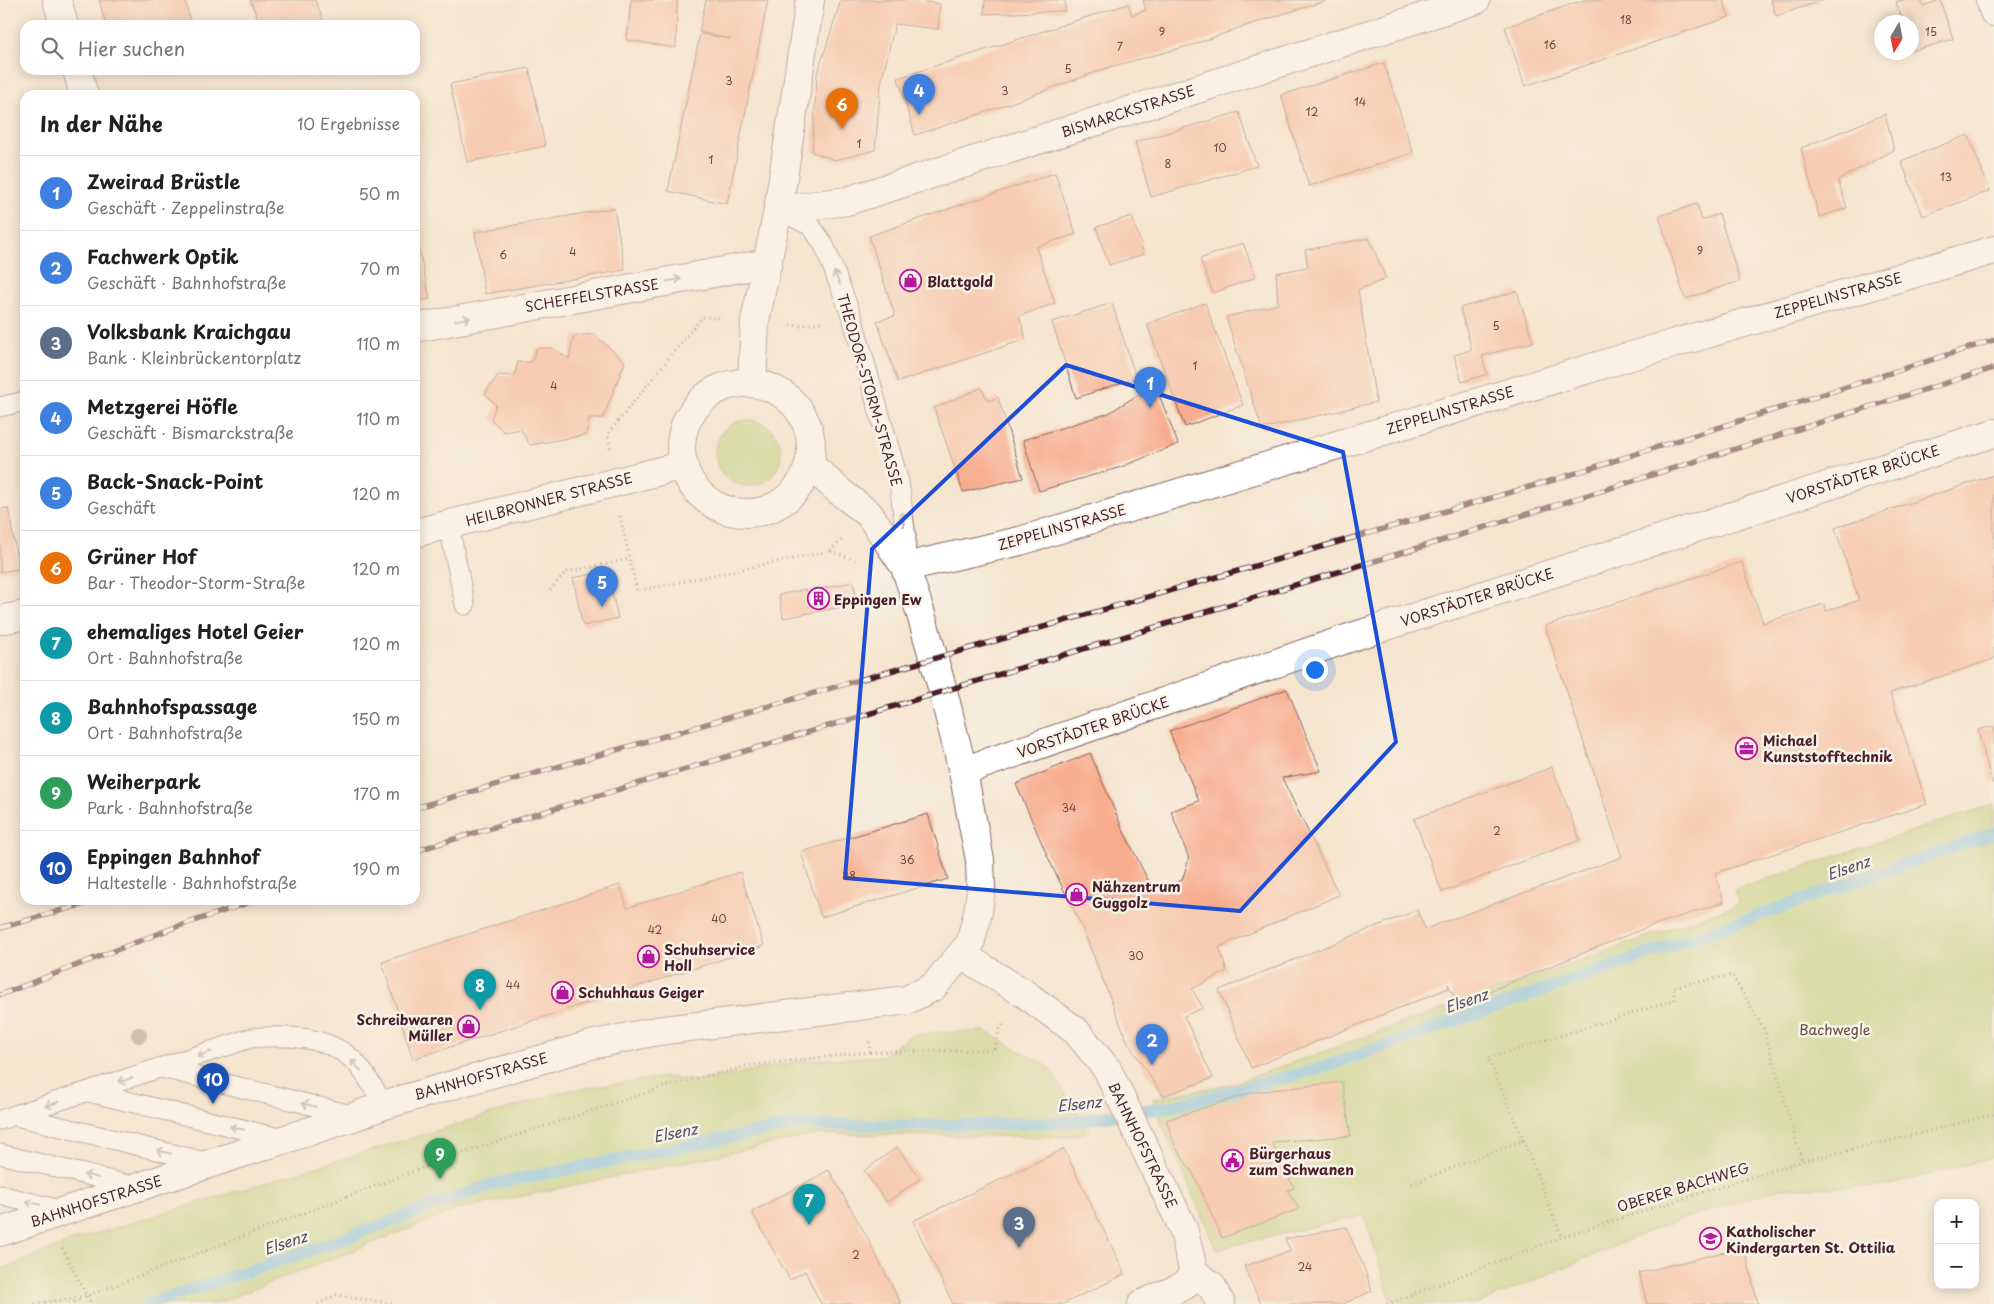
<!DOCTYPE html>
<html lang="de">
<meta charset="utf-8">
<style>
:root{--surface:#fff;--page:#f6f6f6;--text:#202124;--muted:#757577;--line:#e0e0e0;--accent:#b5179e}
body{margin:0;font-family:"Playpen Sans",sans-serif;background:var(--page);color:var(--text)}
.controls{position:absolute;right:15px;bottom:15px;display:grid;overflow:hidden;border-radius:10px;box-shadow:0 2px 12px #0003}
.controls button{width:45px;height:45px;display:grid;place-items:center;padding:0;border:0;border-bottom:1px solid var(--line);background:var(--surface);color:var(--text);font:25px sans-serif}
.compass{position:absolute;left:1874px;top:15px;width:45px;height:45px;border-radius:50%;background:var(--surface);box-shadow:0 2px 12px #0003;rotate:190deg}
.you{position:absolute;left:1314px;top:669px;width:18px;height:18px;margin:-12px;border:4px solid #fff;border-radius:50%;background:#1a73e8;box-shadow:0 0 0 8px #1a73e833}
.badge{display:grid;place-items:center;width:32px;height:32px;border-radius:50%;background:var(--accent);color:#fff;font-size:16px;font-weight:700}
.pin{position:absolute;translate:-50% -41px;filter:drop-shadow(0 1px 2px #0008)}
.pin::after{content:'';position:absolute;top:26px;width:18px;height:15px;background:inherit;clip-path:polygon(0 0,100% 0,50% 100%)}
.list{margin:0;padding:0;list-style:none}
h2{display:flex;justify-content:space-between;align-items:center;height:65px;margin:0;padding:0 20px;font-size:21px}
h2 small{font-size:16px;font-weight:400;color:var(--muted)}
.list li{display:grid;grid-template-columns:32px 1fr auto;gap:15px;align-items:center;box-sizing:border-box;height:75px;padding:0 20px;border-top:1px solid var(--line)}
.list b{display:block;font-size:19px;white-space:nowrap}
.list p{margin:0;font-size:16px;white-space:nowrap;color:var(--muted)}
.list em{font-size:16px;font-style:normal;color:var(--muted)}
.icon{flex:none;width:28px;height:28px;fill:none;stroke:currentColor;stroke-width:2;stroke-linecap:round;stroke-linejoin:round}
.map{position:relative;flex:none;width:1994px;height:1304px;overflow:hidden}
.search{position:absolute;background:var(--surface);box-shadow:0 2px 12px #0003;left:20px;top:20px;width:400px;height:55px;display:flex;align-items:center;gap:12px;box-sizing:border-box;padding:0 18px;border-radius:15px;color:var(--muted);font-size:19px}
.panel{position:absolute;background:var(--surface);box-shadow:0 2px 12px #0003;left:20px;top:90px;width:400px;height:815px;border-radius:15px}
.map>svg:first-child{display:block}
</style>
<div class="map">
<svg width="1994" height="1304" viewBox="0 0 1994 1304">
<rect width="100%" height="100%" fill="#f7f3e8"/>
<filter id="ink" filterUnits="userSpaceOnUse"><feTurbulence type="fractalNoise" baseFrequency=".02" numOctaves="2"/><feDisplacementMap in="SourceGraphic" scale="10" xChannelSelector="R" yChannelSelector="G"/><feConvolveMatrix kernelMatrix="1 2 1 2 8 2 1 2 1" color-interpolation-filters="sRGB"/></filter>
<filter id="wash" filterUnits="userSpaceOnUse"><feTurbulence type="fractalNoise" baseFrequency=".0096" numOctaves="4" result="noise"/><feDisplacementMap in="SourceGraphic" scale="20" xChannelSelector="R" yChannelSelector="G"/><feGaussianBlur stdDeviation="1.12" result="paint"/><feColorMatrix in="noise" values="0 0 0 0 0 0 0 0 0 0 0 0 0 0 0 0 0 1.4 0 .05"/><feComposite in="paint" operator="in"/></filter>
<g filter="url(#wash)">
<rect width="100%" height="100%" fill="#f5e5cf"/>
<g fill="#b8d379" stroke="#817952">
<circle cx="748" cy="453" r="33"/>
<polygon points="1994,804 1994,1157 1885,1186 1779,1188 1664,1225 1478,1304 1410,1304 1391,1300 1364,1215 1216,1249 1160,1119 1153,1099 1235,1083 1739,904 1734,890"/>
<polygon points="985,1031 1047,1066 1089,1131 1067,1137 819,1134 460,1209 215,1304 0,1304 0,1270 72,1241 567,1091 664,1077 699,1081 802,1061 882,1056 913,1034"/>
</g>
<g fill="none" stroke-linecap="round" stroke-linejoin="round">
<polyline stroke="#6cbee7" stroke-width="12" points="148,1304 318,1248 493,1184 794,1125 973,1125 1072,1122 1173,1106 1315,1070 1994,833"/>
</g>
<g id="blocks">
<g fill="#f8ad8e">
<polygon points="99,0 185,0 191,25 106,25"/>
<polygon points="250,0 315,0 324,22 316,25 261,25"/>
<polygon points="631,0 677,0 676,48 627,40"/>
<polygon points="706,0 768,0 727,204 668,191 700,34 730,39 699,32"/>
<polygon points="841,0 914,0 940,4 938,29 895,24 881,83 875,150 835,160 812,152 817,75"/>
<polygon points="985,0 1065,0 1065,11 984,14"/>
<polygon points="1143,0 1328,0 1242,27 1192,45 1110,67 983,113 915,135 898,78 1128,4 1132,15 1146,10"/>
<polygon points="1584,0 1723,0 1729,17 1525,86 1505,27"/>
<polygon points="1771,0 1824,0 1776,16"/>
<polygon points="1901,0 1921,0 1923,6 1940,0 1953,39 1912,51 1912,22 1903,22 1896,2"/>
<polygon points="1384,63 1413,153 1309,186 1281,95"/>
<polygon points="529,68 545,146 467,162 450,84"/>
<polygon points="1239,112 1257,166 1151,197 1135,142"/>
<polygon points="1885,114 1894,150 1838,180 1847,208 1819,217 1801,148"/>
<polygon points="1968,135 1990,191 1923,216 1901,161"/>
<polygon points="1055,173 1076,234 1036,247 1055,303 1019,316 1026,339 898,382 877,321 895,316 869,236"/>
<polygon points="1697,204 1702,220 1719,214 1740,281 1685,299 1659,216"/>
<polygon points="614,208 625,270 485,294 475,232"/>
<polygon points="1132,216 1144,254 1109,265 1096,227"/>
<polygon points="1369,238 1386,279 1358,290 1376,402 1262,429 1226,317 1278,304 1276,273 1308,267 1305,250"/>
<polygon points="1243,243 1256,277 1213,293 1200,259"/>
<polygon points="415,245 418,245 430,299 415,302"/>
<polygon points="1517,291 1533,342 1482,356 1487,374 1462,382 1454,355 1472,350 1460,308"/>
<polygon points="1112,303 1136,378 1076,398 1052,322"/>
<polygon points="1205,303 1243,405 1185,427 1147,324"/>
<polygon points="594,334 625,362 603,418 589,418 586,435 530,445 521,429 504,432 491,419 496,405 485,394 498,375 514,376 518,362 531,362 537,348 553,348 569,359 574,336"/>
<polygon points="1155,384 1178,444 1121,467 1039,491 1023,440 1109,413"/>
<polygon points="981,388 989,401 998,397 1023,478 963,492 934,408"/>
<polygon points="1994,475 1994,659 1890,693 1927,804 1715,873 1724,902 1645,928 1457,1004 1448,984 1449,988 1251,1068 1219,990 1417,910 1425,929 1622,857 1545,626 1742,562 1763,623 1824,604 1826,611 1859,600 1835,528"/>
<polygon points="8,508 19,569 0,572 0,509"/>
<polygon points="607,571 618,618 583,626 573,578"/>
<polygon points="853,582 858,604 783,618 779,595 806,589 806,592"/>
<polygon points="1287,689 1321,771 1282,778 1339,895 1219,947 1227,971 1192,989 1203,1008 1184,1016 1213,1078 1163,1096 1128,1043 1082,927 1051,864 1016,784 1090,753 1123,830 1154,892 1182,880 1189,859 1171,811 1199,801 1169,731"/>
<polygon points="1994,726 1994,783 1992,783 1978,730"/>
<polygon points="1552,767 1580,840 1442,892 1414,819"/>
<polygon points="928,814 948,879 821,917 801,852"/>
<polygon points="740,872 764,946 413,1059 382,962 620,885 627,908"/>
<polygon points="1342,1082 1351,1136 1272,1142 1294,1188 1287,1190 1299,1209 1222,1238 1194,1175 1176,1148 1166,1120 1254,1092"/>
<polygon points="897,1147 920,1179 887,1202 864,1171"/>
<polygon points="1064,1149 1125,1274 1063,1304 953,1304 913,1221"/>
<polygon points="829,1170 867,1237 901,1304 821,1304 805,1271 790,1280 752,1212"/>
<polygon points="1346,1227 1363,1265 1372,1291 1343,1304 1261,1304 1244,1266 1291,1251 1285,1239"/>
<polygon points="1744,1247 1758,1304 1647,1304 1639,1273"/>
</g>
</g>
</g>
<g filter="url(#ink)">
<use href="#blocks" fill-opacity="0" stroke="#866464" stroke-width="1"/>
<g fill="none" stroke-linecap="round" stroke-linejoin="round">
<defs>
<g id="lane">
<polyline points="779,210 811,226 824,245 852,317 899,482 906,538 905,567"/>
<polyline points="0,407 25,401"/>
<polyline points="449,526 465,605"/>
<polyline points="162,1068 355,1116"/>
<polyline points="89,1092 283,1139"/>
<polyline points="16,1116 210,1163"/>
<path d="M0,1120L251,1038C284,1035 326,1035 353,1060C366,1072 374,1090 384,1105"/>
<polyline points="0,1154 137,1187"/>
<polyline points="0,1195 64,1211"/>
</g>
<g id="street">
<polyline points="57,0 64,25"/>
<polyline points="1990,0 1994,12"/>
<polyline points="77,70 84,95"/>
<polyline points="778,210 810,0"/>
<polyline points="415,328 768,263"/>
<polyline points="905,567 1020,541 1631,356 1994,250"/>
<polyline points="963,771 1355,636 1994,433"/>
<polyline points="962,955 1025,994 1076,1031 1107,1069 1183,1228 1194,1273 1211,1285 1221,1304"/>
<polyline points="1142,1304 1184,1286 1194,1273"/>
</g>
<g id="secondary">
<polyline points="752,383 755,321 778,210 847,201 1476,0"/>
<circle cx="746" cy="448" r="65"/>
<polyline points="415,533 684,465"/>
<polyline points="0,620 25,615"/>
<polyline points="0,1232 356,1116 384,1105 591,1045 657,1031 907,1000 933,987 970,944 978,912 981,890 980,860 973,825 963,771 943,691 920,611 905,567 869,514 839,491 809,464"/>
</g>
</defs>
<use href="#lane" stroke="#866464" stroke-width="21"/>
<use href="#street" stroke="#866464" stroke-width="30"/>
<use href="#secondary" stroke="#866464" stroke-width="30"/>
<g stroke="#866464" stroke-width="3" stroke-dasharray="1 4" stroke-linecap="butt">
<polyline points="790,325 800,326 821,322"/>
<polyline points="610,448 608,434 702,317 719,318"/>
<polyline points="620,516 637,591 830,551 855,560"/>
<polyline points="830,551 843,539"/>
<polyline points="550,590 566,572 629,559"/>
<polyline points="870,1052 994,1050 1000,1029 1005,1022"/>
<polyline points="1523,1140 1488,1058 1675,1000 1673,987 1732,975 1764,1029 1802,1161"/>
<polyline points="1412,1184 1523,1140 1562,1237"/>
<polyline points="62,1248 87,1296"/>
<polyline points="87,1296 92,1304"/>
<polyline points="35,1304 87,1296 451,1157 670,1085 752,1065 870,1052 869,1041"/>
<polyline points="69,1304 81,1299"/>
<polyline points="318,1304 336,1295 395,1304"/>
<polyline points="1387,1304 1562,1237 1802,1161 1897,1139 1994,1114"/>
</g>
<use href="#lane" stroke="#fff" stroke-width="19"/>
<use href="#street" stroke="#fff" stroke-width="28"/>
<use href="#secondary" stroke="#fff" stroke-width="28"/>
<defs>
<g id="rail">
<polyline points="415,808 1557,479 1994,340"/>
<polyline points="415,851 1444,540 1994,368"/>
<polyline points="0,928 98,900"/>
<polyline points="0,995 173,928 257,900"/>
</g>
</defs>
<use href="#rail" stroke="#4a1f2b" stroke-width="5.5"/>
<use href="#rail" stroke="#f7f3e8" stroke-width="4" stroke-dasharray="11" stroke-linecap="butt"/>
</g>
<circle fill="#a6917f" cx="139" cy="1035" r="8"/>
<defs><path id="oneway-shaft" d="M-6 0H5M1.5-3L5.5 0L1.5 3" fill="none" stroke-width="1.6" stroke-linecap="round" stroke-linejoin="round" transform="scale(1.25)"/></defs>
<g stroke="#ae9aa0">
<use href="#oneway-shaft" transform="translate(837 278) rotate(-112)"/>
<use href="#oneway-shaft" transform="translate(674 280) rotate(-10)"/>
<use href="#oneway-shaft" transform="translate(463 319) rotate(-10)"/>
<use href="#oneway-shaft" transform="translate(903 519) rotate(-97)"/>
<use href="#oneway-shaft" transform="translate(204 1054) rotate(161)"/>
<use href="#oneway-shaft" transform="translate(356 1065) rotate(-131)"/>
<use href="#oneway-shaft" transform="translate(125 1080) rotate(162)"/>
<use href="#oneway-shaft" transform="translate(52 1104) rotate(162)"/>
<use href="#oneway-shaft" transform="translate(309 1105) rotate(-166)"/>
<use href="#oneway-shaft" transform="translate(237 1128) rotate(-166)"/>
<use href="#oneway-shaft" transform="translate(164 1152) rotate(-166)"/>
<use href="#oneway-shaft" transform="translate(91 1176) rotate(-167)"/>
<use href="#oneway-shaft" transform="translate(33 1203) rotate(-166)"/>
</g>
</g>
<path d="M0 0H1994V1304H0ZM1066,365L1343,452L1396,742L1240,911L845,878L872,549Z" fill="#f5e5cf" fill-opacity=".55" fill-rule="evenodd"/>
<path fill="none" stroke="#1d4ed8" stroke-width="4" stroke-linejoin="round" d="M1066,365L1343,452L1396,742L1240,911L845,878L872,549Z"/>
<defs>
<symbol id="shop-ring" viewBox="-11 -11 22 22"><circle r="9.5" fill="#f7f3e8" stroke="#b5179e" stroke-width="1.5"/><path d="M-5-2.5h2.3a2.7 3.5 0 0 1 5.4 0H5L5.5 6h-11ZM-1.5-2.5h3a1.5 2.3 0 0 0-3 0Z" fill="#b5179e"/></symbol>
<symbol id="building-ring" viewBox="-11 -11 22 22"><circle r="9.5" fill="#f7f3e8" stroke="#b5179e" stroke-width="1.5"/><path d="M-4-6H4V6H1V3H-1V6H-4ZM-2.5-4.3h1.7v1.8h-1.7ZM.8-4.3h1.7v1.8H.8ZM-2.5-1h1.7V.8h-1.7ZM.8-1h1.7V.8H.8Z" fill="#b5179e"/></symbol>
<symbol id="office-ring" viewBox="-11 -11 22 22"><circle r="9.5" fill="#f7f3e8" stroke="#b5179e" stroke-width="1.5"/><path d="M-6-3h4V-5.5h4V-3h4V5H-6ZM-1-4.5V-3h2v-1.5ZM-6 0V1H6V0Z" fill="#b5179e"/></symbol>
<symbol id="civic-ring" viewBox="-11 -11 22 22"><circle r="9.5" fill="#f7f3e8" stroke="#b5179e" stroke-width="1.5"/><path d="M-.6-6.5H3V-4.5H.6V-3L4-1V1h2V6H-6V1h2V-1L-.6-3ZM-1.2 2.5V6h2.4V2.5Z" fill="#b5179e"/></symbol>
<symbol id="school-ring" viewBox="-11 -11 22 22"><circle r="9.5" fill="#f7f3e8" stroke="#b5179e" stroke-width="1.5"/><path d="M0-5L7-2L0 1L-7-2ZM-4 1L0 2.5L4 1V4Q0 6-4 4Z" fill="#b5179e"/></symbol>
</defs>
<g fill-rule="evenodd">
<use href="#shop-ring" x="898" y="268" width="25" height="25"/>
<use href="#building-ring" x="806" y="586" width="25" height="25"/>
<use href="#office-ring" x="1734" y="736" width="25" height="25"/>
<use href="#shop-ring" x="1064" y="882" width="25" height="25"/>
<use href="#shop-ring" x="636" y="944" width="25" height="25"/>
<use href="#shop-ring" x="550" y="980" width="25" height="25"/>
<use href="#shop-ring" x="456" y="1014" width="25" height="25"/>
<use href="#civic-ring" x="1220" y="1148" width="25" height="25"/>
<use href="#school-ring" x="1698" y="1226" width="25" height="25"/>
</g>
<g text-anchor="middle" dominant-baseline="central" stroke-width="5" stroke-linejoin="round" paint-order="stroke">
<g font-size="11" fill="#764244">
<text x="1626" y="19">18</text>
<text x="1162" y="31">9</text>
<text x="1931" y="31">15</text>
<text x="1550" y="44">16</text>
<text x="1120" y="46">7</text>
<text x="1068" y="68">5</text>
<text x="729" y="80">3</text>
<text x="1005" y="90">3</text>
<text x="1360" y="101">14</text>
<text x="1312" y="111">12</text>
<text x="859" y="143">1</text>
<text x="1220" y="147">10</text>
<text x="711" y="159">1</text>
<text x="1168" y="163">8</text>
<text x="1946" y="176">13</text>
<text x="1700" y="250">9</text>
<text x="573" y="251">4</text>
<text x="503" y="254">6</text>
<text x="1496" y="325">5</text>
<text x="1195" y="365">1</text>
<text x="554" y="385">4</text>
<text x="1069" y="807">34</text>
<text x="1497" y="830">2</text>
<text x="907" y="859">36</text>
<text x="849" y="875">38</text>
<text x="719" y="918">40</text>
<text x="655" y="929">42</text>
<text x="1136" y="955">30</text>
<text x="513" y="984">44</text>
<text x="856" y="1254">2</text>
<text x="1305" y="1266">24</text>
</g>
<g font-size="14" fill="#4a1f2b" stroke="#f7f3e8">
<text transform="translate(1128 111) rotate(-18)">BISMARCKSTRASSE</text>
<text transform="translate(592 295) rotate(-10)">SCHEFFELSTRASSE</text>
<text transform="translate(1838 295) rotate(-16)">ZEPPELINSTRASSE</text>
<text transform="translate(870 390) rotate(74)">THEODOR-STORM-STRASSE</text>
<text transform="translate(1450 410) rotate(-17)">ZEPPELINSTRASSE</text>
<text transform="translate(1863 474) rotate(-18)">VORSTÄDTER BRÜCKE</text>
<text transform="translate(549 499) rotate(-15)">HEILBRONNER STRASSE</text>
<text transform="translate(1062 527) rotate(-16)">ZEPPELINSTRASSE</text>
<text transform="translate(1477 597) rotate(-18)">VORSTÄDTER BRÜCKE</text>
<text transform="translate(1093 727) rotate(-19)">VORSTÄDTER BRÜCKE</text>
<text transform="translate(481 1076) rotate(-16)">BAHNHOFSTRASSE</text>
<text transform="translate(1143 1145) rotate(64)">BAHNHOFSTRASSE</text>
<text transform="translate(1683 1187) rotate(-17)">OBERER BACHWEG</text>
<text transform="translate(96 1201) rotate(-18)">BAHNHOFSTRASSE</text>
</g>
<g font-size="14" font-weight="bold" fill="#4a1f2b" stroke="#f7f3e8" text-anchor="start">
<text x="927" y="281">Blattgold</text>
<text x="834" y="599">Eppingen Ew</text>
<text x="1763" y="740">Michael<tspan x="1763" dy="16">Kunststofftechnik</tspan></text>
<text x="1092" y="886">Nähzentrum<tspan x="1092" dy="16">Guggolz</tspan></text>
<text x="664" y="949">Schuhservice<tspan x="664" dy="16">Holl</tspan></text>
<text x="578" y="992">Schuhhaus Geiger</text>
<text x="453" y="1019" text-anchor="end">Schreibwaren<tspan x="453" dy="16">Müller</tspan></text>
<text x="1249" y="1153">Bürgerhaus<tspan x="1249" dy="16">zum Schwanen</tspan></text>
<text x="1726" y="1231">Katholischer<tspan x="1726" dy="16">Kindergarten St. Ottilia</tspan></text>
</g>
<g font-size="14" fill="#664c3e" stroke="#f7f3e8">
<text x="1835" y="1029">Bachwegle</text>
</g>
<g font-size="15" font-style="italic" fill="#544f63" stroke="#f7f3e8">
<text transform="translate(1848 867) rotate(-19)">Elsenz</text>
<text transform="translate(1466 1000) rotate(-19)">Elsenz</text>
<text transform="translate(1079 1103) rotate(-6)">Elsenz</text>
<text transform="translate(675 1132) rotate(-11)">Elsenz</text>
<text transform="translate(285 1242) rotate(-18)">Elsenz</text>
</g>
</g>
</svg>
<div class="controls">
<button>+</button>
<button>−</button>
</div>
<svg class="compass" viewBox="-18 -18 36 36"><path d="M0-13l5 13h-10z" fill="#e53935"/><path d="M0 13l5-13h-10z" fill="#757577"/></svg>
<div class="you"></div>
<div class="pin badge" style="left:1150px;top:408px;background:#3f7fe0">1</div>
<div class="pin badge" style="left:1152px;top:1065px;background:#3f7fe0">2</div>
<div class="pin badge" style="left:1019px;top:1248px;background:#5c6f8a">3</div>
<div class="pin badge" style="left:919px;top:115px;background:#3f7fe0">4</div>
<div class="pin badge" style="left:602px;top:607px;background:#3f7fe0">5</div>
<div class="pin badge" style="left:842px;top:129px;background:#e8710a">6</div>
<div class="pin badge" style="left:809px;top:1225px;background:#0f9aa8">7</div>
<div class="pin badge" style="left:480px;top:1010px;background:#0f9aa8">8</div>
<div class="pin badge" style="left:440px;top:1179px;background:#2e9e5b">9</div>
<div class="pin badge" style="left:213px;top:1104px;background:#1a4fb4">10</div>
<div class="search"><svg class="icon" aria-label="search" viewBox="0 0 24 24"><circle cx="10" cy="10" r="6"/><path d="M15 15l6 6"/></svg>Hier suchen</div>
<section class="panel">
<h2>In der Nähe<small>10 Ergebnisse</small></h2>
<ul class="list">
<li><span class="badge" style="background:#3f7fe0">1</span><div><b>Zweirad Brüstle</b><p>Geschäft · Zeppelinstraße</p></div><em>50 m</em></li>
<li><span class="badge" style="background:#3f7fe0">2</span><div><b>Fachwerk Optik</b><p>Geschäft · Bahnhofstraße</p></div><em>70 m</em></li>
<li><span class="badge" style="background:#5c6f8a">3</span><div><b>Volksbank Kraichgau</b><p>Bank · Kleinbrückentorplatz</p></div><em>110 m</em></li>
<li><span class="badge" style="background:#3f7fe0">4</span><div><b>Metzgerei Höfle</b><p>Geschäft · Bismarckstraße</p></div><em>110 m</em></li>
<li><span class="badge" style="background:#3f7fe0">5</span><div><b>Back-Snack-Point</b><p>Geschäft</p></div><em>120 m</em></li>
<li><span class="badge" style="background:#e8710a">6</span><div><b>Grüner Hof</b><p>Bar · Theodor-Storm-Straße</p></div><em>120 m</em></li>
<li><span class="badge" style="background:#0f9aa8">7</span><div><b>ehemaliges Hotel Geier</b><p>Ort · Bahnhofstraße</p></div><em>120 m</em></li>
<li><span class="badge" style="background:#0f9aa8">8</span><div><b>Bahnhofspassage</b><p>Ort · Bahnhofstraße</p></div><em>150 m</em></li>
<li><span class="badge" style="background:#2e9e5b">9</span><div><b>Weiherpark</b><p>Park · Bahnhofstraße</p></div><em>170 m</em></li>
<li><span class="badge" style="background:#1a4fb4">10</span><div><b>Eppingen Bahnhof</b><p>Haltestelle · Bahnhofstraße</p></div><em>190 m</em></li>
</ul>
</section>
</div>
